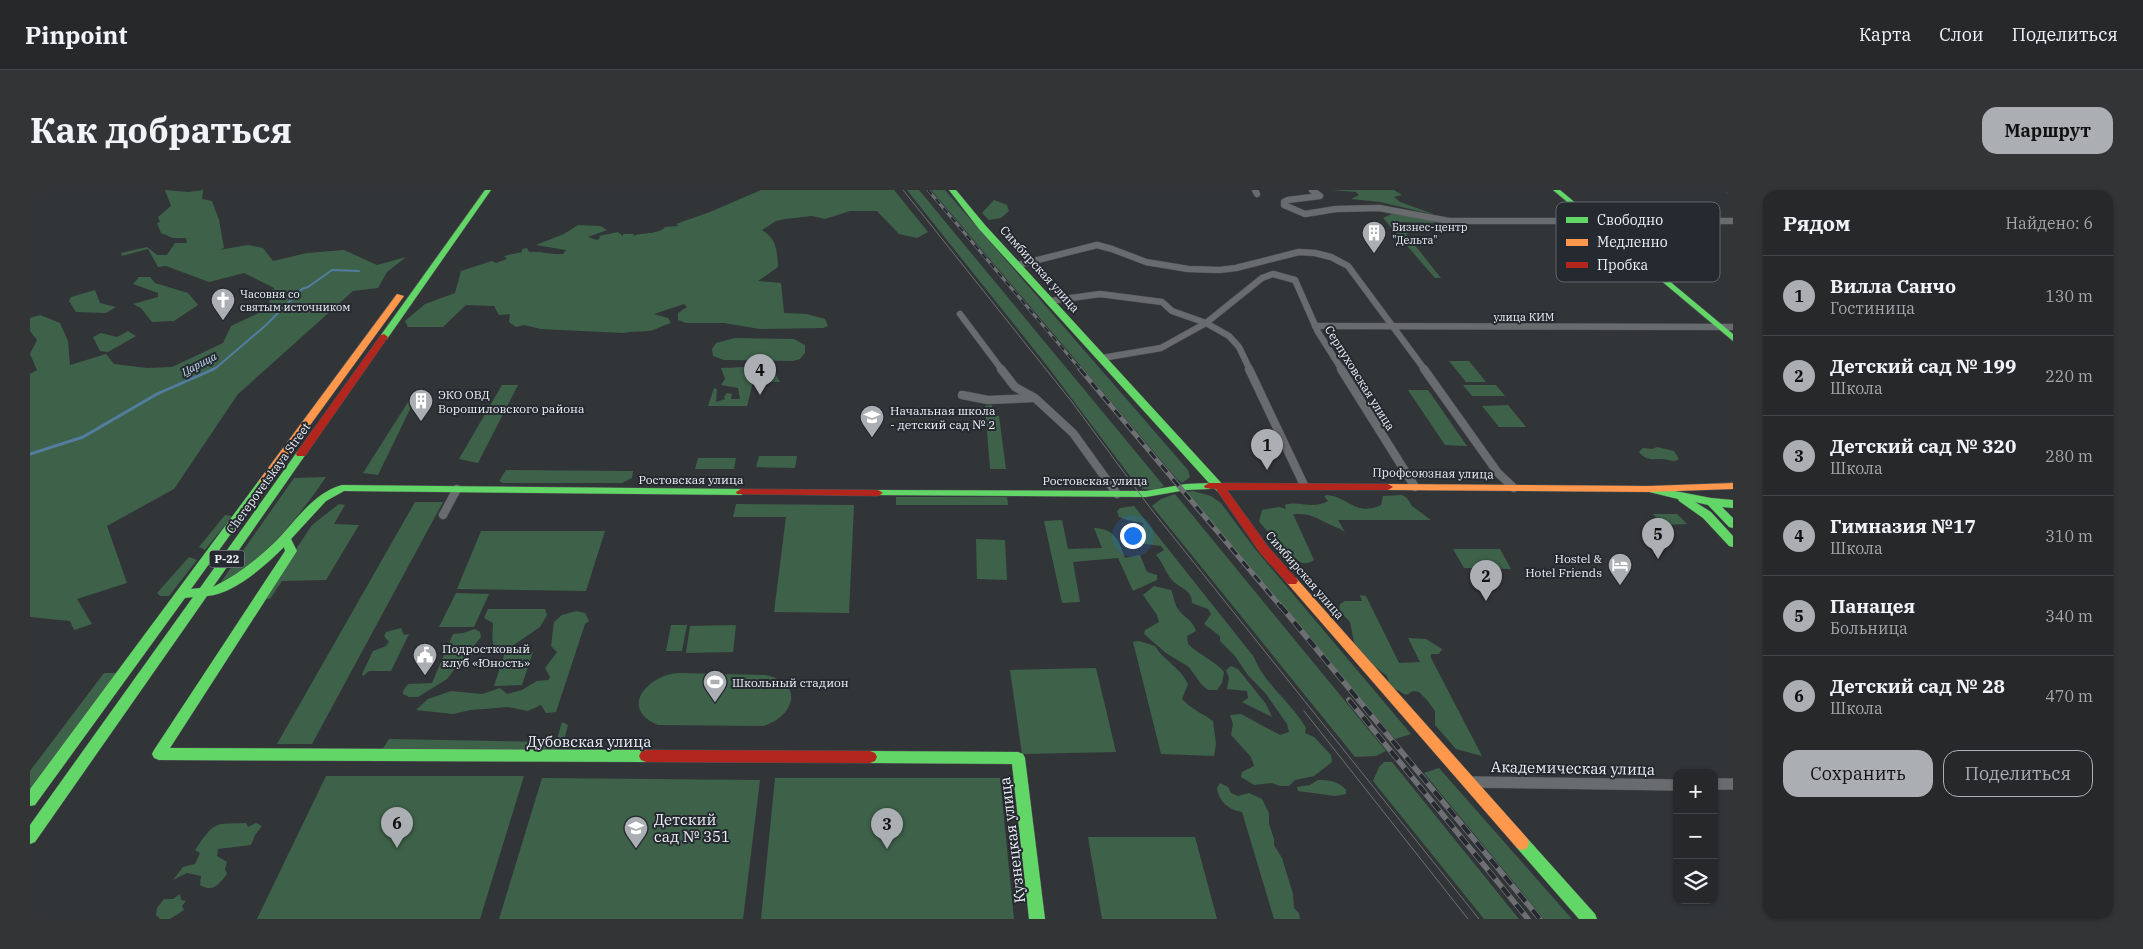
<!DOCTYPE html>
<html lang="ru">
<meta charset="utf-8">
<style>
:root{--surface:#26282a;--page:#323436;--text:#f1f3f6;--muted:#a4a6a8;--line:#424447;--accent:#abaeb2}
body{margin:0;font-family:"IBM Plex Serif",serif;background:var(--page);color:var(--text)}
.controls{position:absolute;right:15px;bottom:15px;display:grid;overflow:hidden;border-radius:10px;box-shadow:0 1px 4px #0004}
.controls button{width:45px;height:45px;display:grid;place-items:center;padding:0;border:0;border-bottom:1px solid var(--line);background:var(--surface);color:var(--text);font:25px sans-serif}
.you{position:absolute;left:1102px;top:345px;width:18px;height:18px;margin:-12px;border:4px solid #fff;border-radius:50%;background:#1a73e8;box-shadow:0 0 0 8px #1a73e833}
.badge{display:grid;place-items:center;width:32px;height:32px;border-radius:50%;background:var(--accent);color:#111;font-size:16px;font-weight:700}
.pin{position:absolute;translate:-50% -41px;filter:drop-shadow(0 1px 2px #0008)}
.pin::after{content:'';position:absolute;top:26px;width:18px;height:15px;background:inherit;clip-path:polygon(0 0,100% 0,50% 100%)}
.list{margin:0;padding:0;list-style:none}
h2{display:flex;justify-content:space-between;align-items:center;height:65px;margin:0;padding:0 20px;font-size:21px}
h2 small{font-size:16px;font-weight:400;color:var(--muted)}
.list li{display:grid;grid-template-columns:32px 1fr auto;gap:15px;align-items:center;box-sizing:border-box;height:80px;padding:0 20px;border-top:1px solid var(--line)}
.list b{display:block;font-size:19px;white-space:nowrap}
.list p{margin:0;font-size:16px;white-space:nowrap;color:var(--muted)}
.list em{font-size:16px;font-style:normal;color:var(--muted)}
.actions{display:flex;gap:10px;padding:15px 20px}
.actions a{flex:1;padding:11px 0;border:1px solid var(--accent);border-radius:15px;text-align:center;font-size:18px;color:var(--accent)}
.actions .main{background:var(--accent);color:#111}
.icon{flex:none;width:28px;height:28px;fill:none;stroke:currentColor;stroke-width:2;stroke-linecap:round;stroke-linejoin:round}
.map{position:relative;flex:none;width:1703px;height:729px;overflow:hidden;border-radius:15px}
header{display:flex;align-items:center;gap:30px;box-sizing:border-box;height:70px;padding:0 25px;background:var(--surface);border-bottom:1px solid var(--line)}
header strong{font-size:24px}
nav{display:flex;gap:28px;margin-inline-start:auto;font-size:18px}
.intro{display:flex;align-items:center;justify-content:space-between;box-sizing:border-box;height:120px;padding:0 30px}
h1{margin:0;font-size:35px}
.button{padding:12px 22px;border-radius:15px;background:var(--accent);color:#111;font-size:18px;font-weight:700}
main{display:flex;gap:30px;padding:0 30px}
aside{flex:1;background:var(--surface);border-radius:15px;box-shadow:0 1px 4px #0004}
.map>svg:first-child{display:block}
</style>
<header>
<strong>Pinpoint</strong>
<nav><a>Карта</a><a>Слои</a><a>Поделиться</a></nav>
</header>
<div class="intro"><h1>Как добраться</h1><a class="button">Маршрут</a></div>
<main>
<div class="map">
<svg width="1703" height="729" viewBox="0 0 1703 729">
<rect width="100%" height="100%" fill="#323538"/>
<g fill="#3e614a">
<polygon points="135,0 158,2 173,0 172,9 182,11 189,30 194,58 189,60 218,55 233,58 243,71 277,63 314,60 347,75 376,67 357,82 348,98 323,101 208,204 144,299 77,336 97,393 47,409 62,434 44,440 40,431 0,427 0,184 7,180 0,164 7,150 0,141 0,128 10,125 30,133 38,151 40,175 76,164 84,174 117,178 142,177 193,153 201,136 237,119 244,98 214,83 179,92 136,76 128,77 118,59 92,66 91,63 117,57 127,65 137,65 145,53 157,53 156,48 143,48 131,43 127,33 130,32 128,27 141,16"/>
<path d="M731,0H864L898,42L887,48L869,44L847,21H820L795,29L782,26L755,29L746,31L732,40C747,49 747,61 748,77L728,91L751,93L754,123L777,124L795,129L798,136L793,138L730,139L694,133H656L648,130V123L657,117L654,114L624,124L638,128L641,133C633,135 624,141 618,141C609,142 602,141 593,143L511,139L494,135L486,137L479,132L480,124L469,125L464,116L436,115L413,137H378L375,131L395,114L425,103L431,81L462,71L466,73L477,69L474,66L492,62V59L497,58L499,62C512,61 520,65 533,64L536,60L506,55L534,44L548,35L570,36L577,40L558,47L567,50L570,48L569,46L588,42L593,46V44H604L603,46C613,42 628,45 635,37L649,36L646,34L680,22Z"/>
<path d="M877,0H889L1134,296C1126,301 1118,300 1109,298L1018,177Z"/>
<polygon points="901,0 915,0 1158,280 1160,287 1152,293 1147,289"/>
<polygon points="1302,0 1364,0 1372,5 1364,7 1370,12 1406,25 1350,12 1321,9 1329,5 1326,2"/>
<polygon points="964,10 977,15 979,21 971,28 959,30 952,23"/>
<polygon points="1364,23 1405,30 1405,33 1369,32 1380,43 1376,44 1411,88 1405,88 1353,28"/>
<polygon points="109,87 120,87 125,93 158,103 168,115 144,131 122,132 111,118 103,114 128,107 128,103 103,94"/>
<polygon points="65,100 70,113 86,117 76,123 46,122 39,111 41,107"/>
<polygon points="98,141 106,146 78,162 70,161 63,147 71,143 87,147"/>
<polygon points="705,148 764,149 775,155 775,163 770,169 763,171 694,170 683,166 682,159 686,153"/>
<polygon points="1419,171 1439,171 1456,192 1436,192"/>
<polygon points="741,176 750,192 723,192 717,216 678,216 684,198 687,199 686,212 695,209 694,207 697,203 702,204 701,209 710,209 708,198 691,195 695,189 691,178"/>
<polygon points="472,195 488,195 448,273 429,269"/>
<polygon points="1433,195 1466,195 1475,206 1442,206"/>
<polygon points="1378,200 1398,200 1437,256 1415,255"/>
<polygon points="380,209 385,209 348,285 333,283"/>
<polygon points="962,215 963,225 969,226 976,279 960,279 955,216"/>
<polygon points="1478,215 1496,237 1469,237 1452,216"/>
<path d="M1627,257L1644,261L1649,269L1645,271C1640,271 1636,269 1632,269C1623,269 1616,271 1609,262L1613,258L1622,259Z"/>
<polygon points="729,266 767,266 765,278 726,277"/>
<polygon points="668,268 706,268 704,279 665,279"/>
<polygon points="476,280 593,281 603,281 602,288 592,293 473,293 469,291"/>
<path d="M296,287C270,325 234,372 191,392L264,288Z"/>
<polygon points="1163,301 1181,306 1191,313 1225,359 1381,544 1365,549 1156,302"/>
<polygon points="1145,304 1356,561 1346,566 1325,567 1122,316 1131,309"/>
<path d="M1297,305C1319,307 1326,327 1351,315L1353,306L1372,305L1377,308L1382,316L1401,330H1308L1315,342C1310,338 1307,338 1301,335C1283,327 1284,324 1263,324L1284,370C1281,372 1276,374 1273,373C1266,371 1233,338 1229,331L1232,320L1249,317L1256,319L1255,315C1267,310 1283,320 1298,311L1294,306Z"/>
<polygon points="866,307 977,307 978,315 866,315"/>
<polygon points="385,312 413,312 282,554 247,554"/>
<polygon points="309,314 315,315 304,334 329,335 296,390 252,391 240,409 233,409 282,335"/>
<polygon points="706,314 824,315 819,423 744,422 756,327 703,327"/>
<path d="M1104,316L1224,467C1234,494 1262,513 1276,538L1275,543L1284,547L1301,565L1302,572L1284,586L1265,590L1259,596H1250L1242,593L1224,595L1211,587L1212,582L1224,576L1221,567L1201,545L1203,534L1200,525L1211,524L1250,545L1259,542L1257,534L1236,504L1217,484L1205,466L1190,451V446L1174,434L1181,424L1178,419L1162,413C1162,399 1150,399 1142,390C1135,382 1133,372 1126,365L1134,360L1131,356L1099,352L1101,348L1100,342L1107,337H1113V333L1097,330L1089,327L1087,321L1090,318Z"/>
<polygon points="1623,324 1647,324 1657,334 1633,335"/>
<polygon points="195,325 202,326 175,360 169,357"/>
<path d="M1032,330L1038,359L1072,358L1064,338C1085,339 1089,350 1095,368L1110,365L1117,382L1127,385V390L1103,401L1088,368L1043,372L1050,412L1032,413L1014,331Z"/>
<polygon points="451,341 575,341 556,401 427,399"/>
<polygon points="946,349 975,350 977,390 947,389"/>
<polygon points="1423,359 1470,359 1481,379 1434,378"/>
<polygon points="159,367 167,370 139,406 130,406 127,403"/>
<path d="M1124,396L1141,400C1144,406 1144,413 1148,419C1154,428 1163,430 1166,441L1157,446L1158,454C1169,465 1184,470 1194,482L1192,493L1187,500H1178L1171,494L1159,477L1136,463L1114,444L1115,440L1129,432L1127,425L1113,405Z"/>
<polygon points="426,403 459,404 444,437 409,437"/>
<polygon points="1330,405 1336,406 1369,473 1390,472 1378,448 1396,449 1412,459 1409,464 1401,464 1401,468 1452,566 1426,559 1405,535 1405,521 1397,510 1389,502 1383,501 1376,505 1360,496 1357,486 1342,474 1328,458 1324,452 1320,432 1309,420 1310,414 1315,411 1332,411"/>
<path d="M458,419H515L517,425L510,437L472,463C459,459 463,444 463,433L454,428Z"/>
<polygon points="546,421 555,423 559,431 555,434 526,522 516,523 511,515 498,521 478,517 441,520 423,524 386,520 398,509 421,501 452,504 470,498 477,504 492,500 507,491 518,490 520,487 515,478 527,462 521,456 524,432 532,425"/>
<polygon points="641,435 657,435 652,461 636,461"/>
<polygon points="706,435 703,462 656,463 660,436"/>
<polygon points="371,438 374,445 379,444 361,481 339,481 333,486 332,484 343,461 356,456 359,452 354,446 356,442"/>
<polygon points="445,439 450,442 451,447 444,456 442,465 427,476 417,489 388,507 379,507 373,504 373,501 378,494 402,493 423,444 433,443"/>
<path d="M1109,451L1125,456C1134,471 1149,476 1158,494L1152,509C1161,519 1172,523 1183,531L1186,554L1184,566L1131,564L1103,452Z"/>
<polygon points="475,462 503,462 492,495 464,496"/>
<polygon points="1201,476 1208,479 1236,514 1242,527 1212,512 1218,508 1217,501 1197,499 1199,488 1196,480"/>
<polygon points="1066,478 1086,562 992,564 980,480"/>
<polygon points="74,483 88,483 0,601 0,581"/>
<path d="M648,483L735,485C775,493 765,526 733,536L628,535C589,519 616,486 648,483Z"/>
<polygon points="532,532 538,535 533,554 527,561 352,560 359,549 526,552"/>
<polygon points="1354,572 1362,572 1489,729 1454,729 1343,591 1349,577"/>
<polygon points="1409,578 1542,729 1514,729 1394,583"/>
<polygon points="296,586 494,586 450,729 227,729"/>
<polygon points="512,588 730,590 713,729 469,729"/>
<polygon points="745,588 970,588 984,729 731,729"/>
<path d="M1288,590C1299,590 1309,591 1316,600V604L1305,606L1268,601L1267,597L1280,595Z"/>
<path d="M1190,593L1198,597L1201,603L1208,606L1219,603L1232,609L1239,623V634L1244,649V655L1252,668L1263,704L1264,718L1269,723L1270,729H1244L1212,622C1199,620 1189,612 1187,598Z"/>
<path d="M216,633L218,637L226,633L232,636L225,645L221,655L188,659L187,666L197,672L195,679L197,684C189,694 183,703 170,695L171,686L157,683L143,690L153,677L165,674L170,663L165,660C185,631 183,634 216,633Z"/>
<polygon points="1058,647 1165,647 1187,729 1072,729"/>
<polygon points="150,704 151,710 156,711 152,716 154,720 140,729 130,729 126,725 127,718 134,709 143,709"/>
</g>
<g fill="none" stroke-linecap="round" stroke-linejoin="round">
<polyline stroke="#537d9e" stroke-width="2" points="181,180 187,177 235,136 272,99 278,97 302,80 329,81"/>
<polyline stroke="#537d9e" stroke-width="3" points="0,264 53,247 127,204 184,179"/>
<defs>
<g id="street-far2">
<polyline points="1225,0 1227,4"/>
<polyline points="1282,0 1290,6 1258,10 1254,12 1254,15 1275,24 1306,19 1349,18 1419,31 1703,31"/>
<polyline points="1698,0 1703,3"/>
<polyline points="988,75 1067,55 1082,59 1116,72 1158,79 1189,80 1206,78 1269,62 1285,63 1301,67 1318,76 1395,180"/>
<polyline points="1020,111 1070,104 1132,112 1142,121 1176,133 1199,146 1209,157 1220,180"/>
<polyline points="930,124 972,180"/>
<polyline points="1285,136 1703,137"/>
<polyline points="1072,168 1131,158 1176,133 1232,88 1243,84 1265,90 1288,142 1312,180"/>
</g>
<g id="street-far1">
<polyline points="971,179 985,197 1005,208 1043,243 1087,304"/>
<polyline points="1219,179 1274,295"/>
<polyline points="1311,179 1385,297"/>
<polyline points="1394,179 1468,283 1484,298"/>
<polyline points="932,205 958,210 1004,208"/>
<polyline points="413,325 427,299"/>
</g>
<g id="street">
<polyline points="1439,592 1647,595"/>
<polyline points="1684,594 1703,594"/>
</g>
<g id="fast">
<polygon points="455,0 461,0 357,149 351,149 351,145"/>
<polygon points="919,0 926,0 955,35 1195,297 1196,299 1195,301 1187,301 1183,297 1179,299 1156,300 1116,307 844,305 843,303 844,301 848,300 1116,301 1156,294 1179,293 949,39"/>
<polygon points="1523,0 1530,0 1703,144 1703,151"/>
<path d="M271,261L276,264L183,397C206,386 225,371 243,354C264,334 282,303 312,295L711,299L716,302L711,305L314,301L296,311L261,349L267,361L140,558L616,560L621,562L623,566L621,570L616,572L129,570L124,568L122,564L124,560L255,361L254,357C235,376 204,404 177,406L5,652L0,654V635L163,407L155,408L5,615L0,616V599L230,289L234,288L239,291L161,399L170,398L267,262Z"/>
<polygon points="1619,296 1681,308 1703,310 1703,318 1692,317 1703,328 1703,338 1699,337 1678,315 1665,312 1681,322 1703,346 1703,357 1699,356 1673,328 1649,311 1648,309 1615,301 1614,299 1615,297"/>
<polygon points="840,561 988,562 993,564 995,568 1015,729 999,729 982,574 840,573 835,571 833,567 835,563"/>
<polygon points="1492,646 1497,648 1565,724 1567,729 1549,729 1487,658 1485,653 1487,648"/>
</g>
<g id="slow">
<polygon points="367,104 374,106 238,293 230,293 229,291 230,289"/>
<polygon points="1703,293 1703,299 1619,302 1358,300 1353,297 1358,294 1619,296"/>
<polygon points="1262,387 1266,388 1497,648 1499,653 1497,658 1492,660 1487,658 1258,394 1256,391 1258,388"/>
</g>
<g id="jam">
<polygon points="354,144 358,147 275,266 267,266 266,264 267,262 351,145"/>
<polygon points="1179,293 1358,294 1363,297 1358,300 1197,300 1239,358 1266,388 1268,391 1266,394 1258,394 1231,364 1186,299 1175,298 1174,296"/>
<polygon points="711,299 848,300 853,303 848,306 707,304 706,302"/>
<polygon points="616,560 840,561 845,563 847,567 845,571 840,573 616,572 611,570 609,566 611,562"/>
</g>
</defs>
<use href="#street-far2" stroke="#515356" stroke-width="7"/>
<use href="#street-far1" stroke="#515356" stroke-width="9"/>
<use href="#street" stroke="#515356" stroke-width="12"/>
<use href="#fast" stroke="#515356" stroke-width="1"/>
<use href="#slow" stroke="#515356" stroke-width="1"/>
<use href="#jam" stroke="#515356" stroke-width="1"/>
<use href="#street-far2" stroke="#696c6f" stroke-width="6"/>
<use href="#street-far1" stroke="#696c6f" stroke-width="8"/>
<use href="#street" stroke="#696c6f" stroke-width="11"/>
<use href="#fast" fill="#63d668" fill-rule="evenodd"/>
<use href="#slow" fill="#ff974d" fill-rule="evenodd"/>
<use href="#jam" fill="#b3261e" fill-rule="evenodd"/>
<g stroke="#6d6f72" stroke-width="1">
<polyline points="873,0 1042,212 1121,319 1449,729"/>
<polyline points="1274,521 1438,729"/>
</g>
<defs>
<polyline id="rail-far2" points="898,0 1051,180"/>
<polyline id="rail-far1" points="1050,179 1251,417"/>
<g id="rail">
<polyline points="1250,415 1510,729"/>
<polyline points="1319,510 1498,729"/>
</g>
</defs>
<use href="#rail-far2" stroke="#6d6f72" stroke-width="3"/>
<use href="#rail-far1" stroke="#6d6f72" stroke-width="5"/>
<use href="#rail" stroke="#6d6f72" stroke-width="5.5"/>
<use href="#rail-far2" stroke="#252a31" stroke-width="2" stroke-dasharray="6" stroke-linecap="butt"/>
<use href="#rail-far1" stroke="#252a31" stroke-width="3" stroke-dasharray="9" stroke-linecap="butt"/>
<use href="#rail" stroke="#252a31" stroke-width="4" stroke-dasharray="11" stroke-linecap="butt"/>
</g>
<defs>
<symbol id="building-pin" viewBox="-11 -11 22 30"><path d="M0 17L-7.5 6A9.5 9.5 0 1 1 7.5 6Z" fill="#abaeb2" stroke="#252a31"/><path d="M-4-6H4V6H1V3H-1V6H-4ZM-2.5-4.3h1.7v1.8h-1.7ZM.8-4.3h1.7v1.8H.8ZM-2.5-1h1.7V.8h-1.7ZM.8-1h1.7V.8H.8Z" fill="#fff"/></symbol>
<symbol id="church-pin" viewBox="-11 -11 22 30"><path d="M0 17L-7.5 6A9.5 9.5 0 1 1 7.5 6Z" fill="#abaeb2" stroke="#252a31"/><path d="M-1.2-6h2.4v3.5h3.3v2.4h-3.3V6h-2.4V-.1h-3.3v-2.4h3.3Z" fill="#fff"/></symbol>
<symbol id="school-pin" viewBox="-11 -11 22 30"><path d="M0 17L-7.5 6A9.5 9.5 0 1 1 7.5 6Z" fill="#abaeb2" stroke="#252a31"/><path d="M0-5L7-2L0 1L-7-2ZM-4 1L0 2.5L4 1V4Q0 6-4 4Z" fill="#fff"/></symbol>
<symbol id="hotel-pin" viewBox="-11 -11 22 30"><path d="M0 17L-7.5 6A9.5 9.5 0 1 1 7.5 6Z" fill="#abaeb2" stroke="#252a31"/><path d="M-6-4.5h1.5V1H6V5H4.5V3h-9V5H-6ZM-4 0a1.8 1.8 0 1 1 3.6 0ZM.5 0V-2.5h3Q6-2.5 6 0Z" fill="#fff"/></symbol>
<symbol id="civic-pin" viewBox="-11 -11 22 30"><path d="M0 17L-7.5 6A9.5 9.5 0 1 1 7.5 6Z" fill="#abaeb2" stroke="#252a31"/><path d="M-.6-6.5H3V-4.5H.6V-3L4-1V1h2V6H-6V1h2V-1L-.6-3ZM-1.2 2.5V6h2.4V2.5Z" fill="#fff"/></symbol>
<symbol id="stadium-pin" viewBox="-11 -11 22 30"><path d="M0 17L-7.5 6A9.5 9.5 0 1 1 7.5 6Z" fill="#abaeb2" stroke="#252a31"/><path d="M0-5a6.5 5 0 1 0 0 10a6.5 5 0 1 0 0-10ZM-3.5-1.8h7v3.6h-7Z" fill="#fff"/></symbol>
</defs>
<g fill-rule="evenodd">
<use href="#building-pin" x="1330" y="29" width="28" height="38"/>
<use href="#church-pin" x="179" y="96" width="28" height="38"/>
<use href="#building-pin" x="377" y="197" width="28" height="38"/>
<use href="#school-pin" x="828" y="213" width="28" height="38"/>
<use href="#hotel-pin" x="1576" y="361" width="28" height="38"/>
<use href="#civic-pin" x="381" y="451" width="28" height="38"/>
<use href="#stadium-pin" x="671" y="478" width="28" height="38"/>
<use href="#school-pin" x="592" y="624" width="28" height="38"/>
</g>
<g text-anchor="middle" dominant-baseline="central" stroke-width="4" stroke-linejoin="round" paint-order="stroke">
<g font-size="11" fill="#eceff4" stroke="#252a31" text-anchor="start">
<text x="1362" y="37">Бизнес-центр<tspan x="1362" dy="13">"Дельта"</tspan></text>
<text x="210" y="104">Часовня со<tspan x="210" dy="13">святым источником</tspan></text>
</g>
<g font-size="11" fill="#eceff4" stroke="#252a31">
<text x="1494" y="127">улица КИМ</text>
</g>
<g font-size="11" font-style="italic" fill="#c2ddf3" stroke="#252a31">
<text transform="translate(169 174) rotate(-28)">Царица</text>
</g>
<rect fill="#252a31" stroke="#b0b4ba" stroke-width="1" x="179.5" y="360.5" width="35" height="17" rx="4"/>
<g font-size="11" font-weight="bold" fill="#eceff4">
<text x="197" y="369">Р-22</text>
</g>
<g font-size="12" fill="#eceff4" stroke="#252a31">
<text transform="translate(1010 79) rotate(48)">Симбирская улица</text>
<text transform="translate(1330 188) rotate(58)">Серпуховская улица</text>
<text transform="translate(1403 283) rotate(1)">Профсоюзная улица</text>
<text transform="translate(238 288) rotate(-54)">Cherepovetskaya Street</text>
<text x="661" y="289">Ростовская улица</text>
<text x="1065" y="290">Ростовская улица</text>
<text transform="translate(1275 385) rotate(49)">Симбирская улица</text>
</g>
<g font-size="12" fill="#eceff4" stroke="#252a31" text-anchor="start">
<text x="408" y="204">ЭКО ОВД<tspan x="408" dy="14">Ворошиловского района</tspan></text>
<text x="860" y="220">Начальная школа<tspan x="860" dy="14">- детский сад № 2</tspan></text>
<text x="1572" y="368" text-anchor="end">Hostel &amp;<tspan x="1572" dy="14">Hotel Friends</tspan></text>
<text x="412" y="458">Подростковый<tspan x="412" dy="14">клуб «Юность»</tspan></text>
<text x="702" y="492">Школьный стадион</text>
</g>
<g font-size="15" fill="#eceff4" stroke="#252a31">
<text x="559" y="551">Дубовская улица</text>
<text transform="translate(1543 578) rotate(1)">Академическая улица</text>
<text transform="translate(982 650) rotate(-97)">Кузнецкая улица</text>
</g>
<g font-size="15" fill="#eceff4" stroke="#252a31" text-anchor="start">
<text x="624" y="629">Детский<tspan x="624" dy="17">сад № 351</tspan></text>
</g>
</g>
<rect x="1526" y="12" width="164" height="80" rx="8" fill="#252a31" stroke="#61656c" stroke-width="1"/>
<rect x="1536" y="27" width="22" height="6" fill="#63d668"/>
<rect x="1536" y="49" width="22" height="7" fill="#ff974d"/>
<rect x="1536" y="72" width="22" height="6" fill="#b3261e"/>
<g font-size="14" fill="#eceff4">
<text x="1567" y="35">Свободно</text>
<text x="1567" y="57">Медленно</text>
<text x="1567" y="80">Пробка</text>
</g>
</svg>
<div class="controls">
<button>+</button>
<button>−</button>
<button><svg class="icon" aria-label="layers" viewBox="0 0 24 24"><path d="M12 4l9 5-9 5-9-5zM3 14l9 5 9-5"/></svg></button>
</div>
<div class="you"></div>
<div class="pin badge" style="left:1237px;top:280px">1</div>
<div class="pin badge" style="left:1456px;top:411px">2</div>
<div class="pin badge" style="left:857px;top:659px">3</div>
<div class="pin badge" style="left:730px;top:205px">4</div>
<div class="pin badge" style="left:1628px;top:369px">5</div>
<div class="pin badge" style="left:367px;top:658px">6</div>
</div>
<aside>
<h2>Рядом<small>Найдено: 6</small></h2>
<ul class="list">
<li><span class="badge">1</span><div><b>Вилла Санчо</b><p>Гостиница</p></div><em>130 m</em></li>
<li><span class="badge">2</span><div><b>Детский сад № 199</b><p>Школа</p></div><em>220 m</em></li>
<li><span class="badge">3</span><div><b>Детский сад № 320</b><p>Школа</p></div><em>280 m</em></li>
<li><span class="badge">4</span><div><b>Гимназия №17</b><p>Школа</p></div><em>310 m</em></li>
<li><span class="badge">5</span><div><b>Панацея</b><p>Больница</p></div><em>340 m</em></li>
<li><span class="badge">6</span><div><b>Детский сад № 28</b><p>Школа</p></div><em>470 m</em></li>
</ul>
<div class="actions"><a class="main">Сохранить</a><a>Поделиться</a></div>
</aside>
</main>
